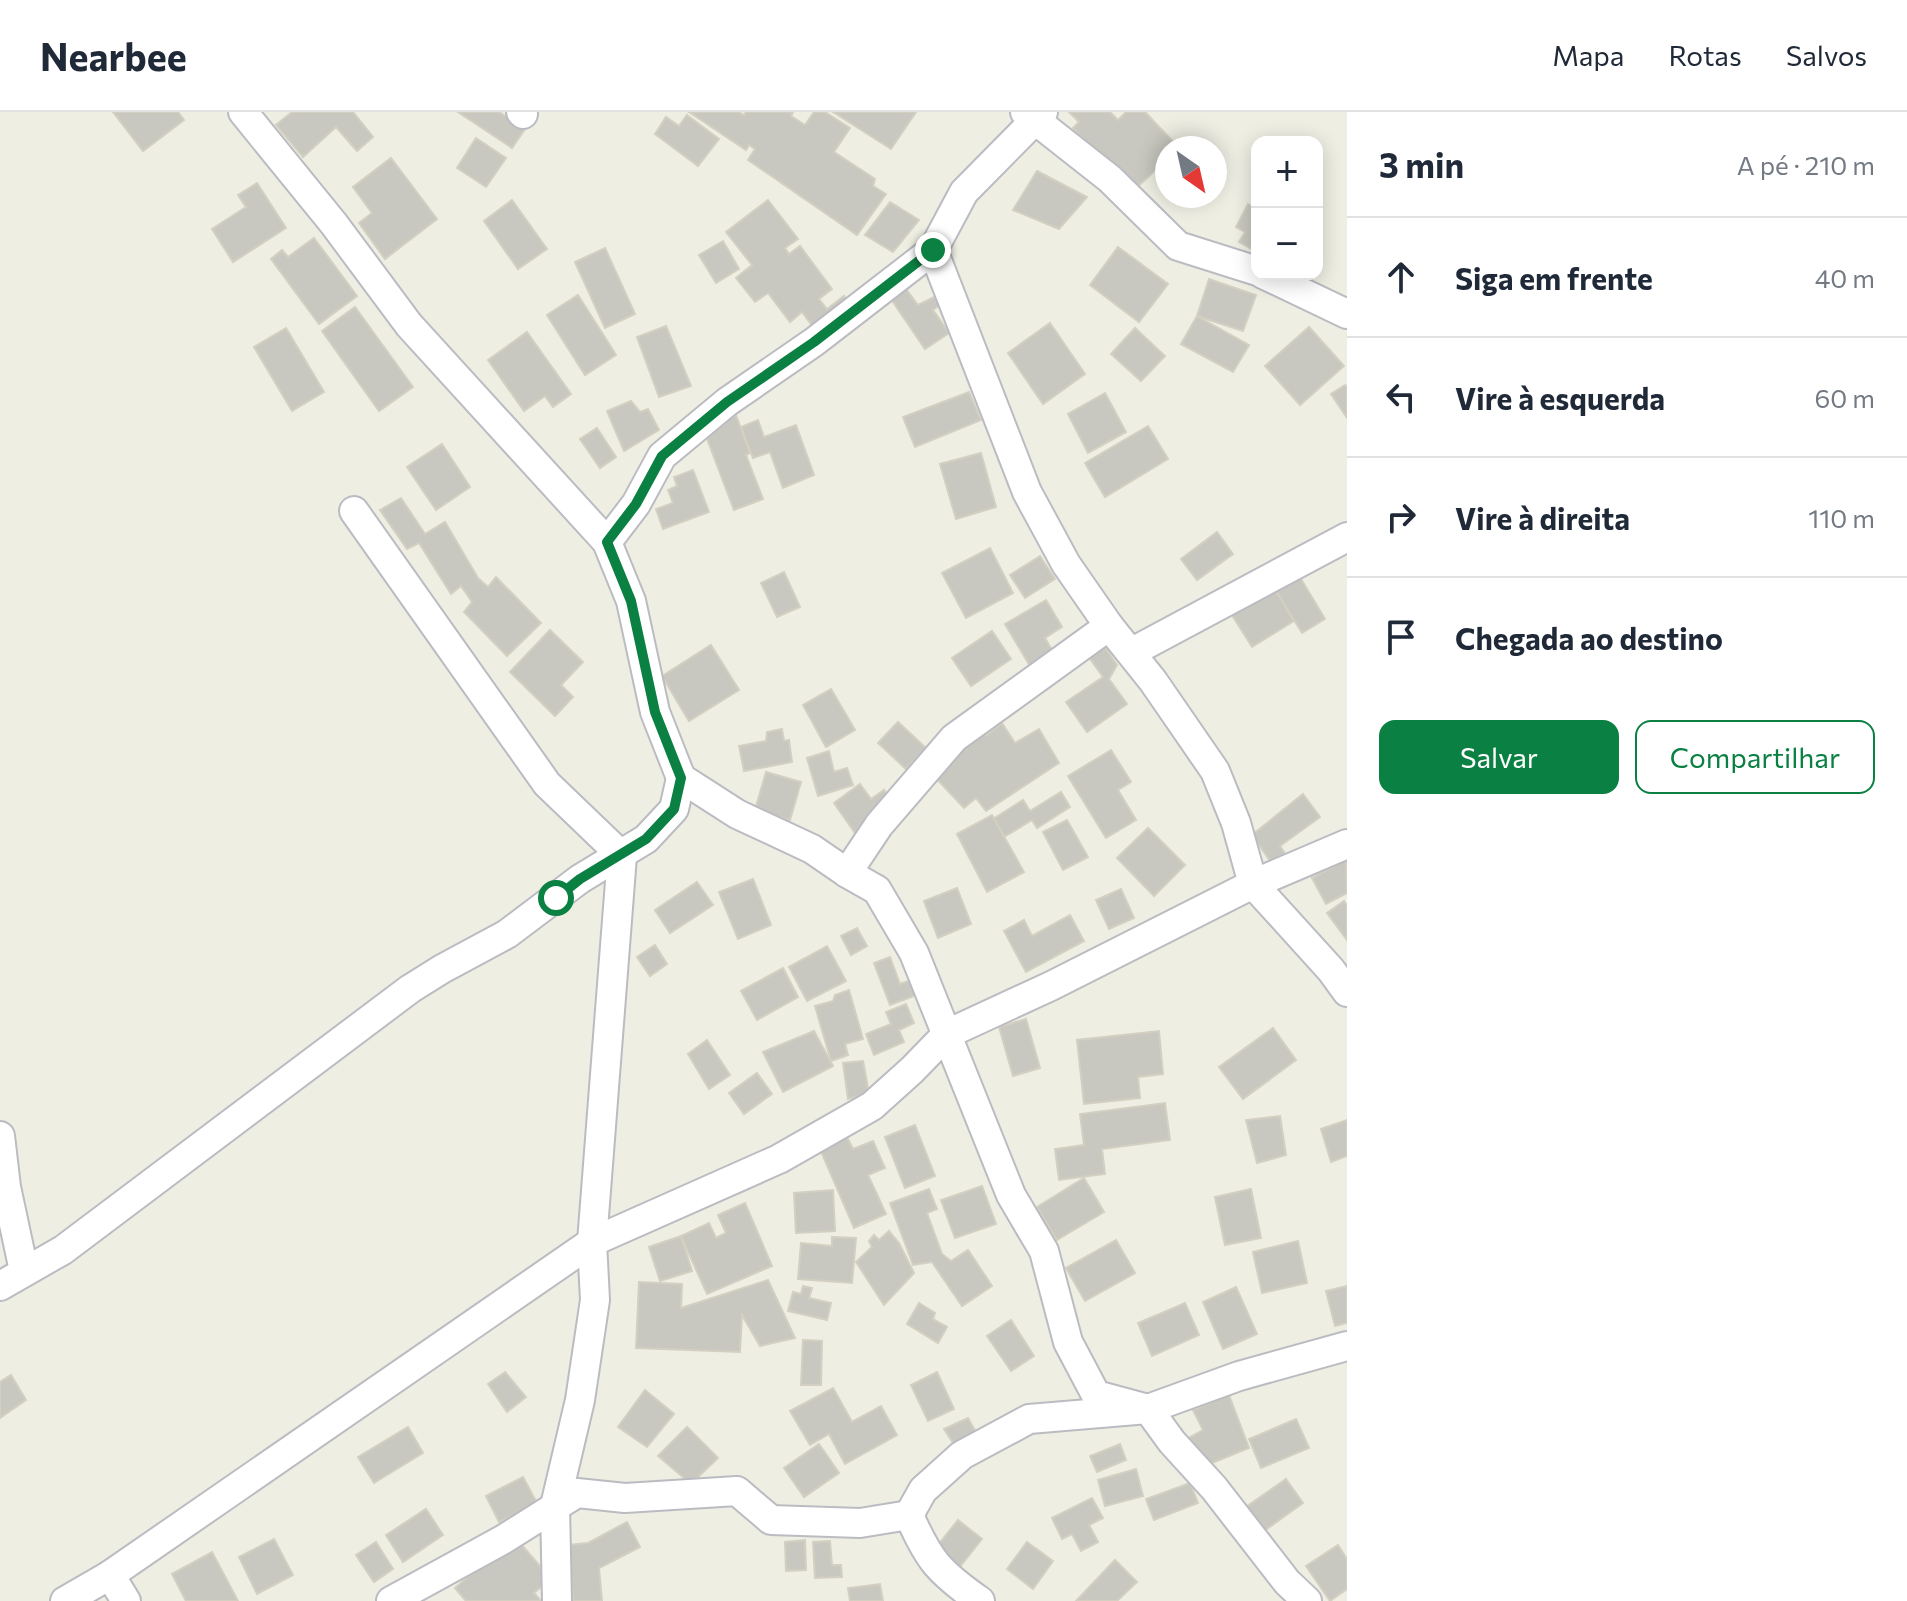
<!DOCTYPE html>
<html lang="pt">
<meta charset="utf-8">
<style>
:root{--surface:#fff;--page:#f6f6f7;--text:#1f2937;--muted:#747a83;--line:#e0e1e3;--accent:#0b8043}
body{margin:0;font-family:Commissioner,sans-serif;background:var(--page);color:var(--text)}
.controls{position:absolute;right:24px;top:24px;display:grid;overflow:hidden;border-radius:16px;box-shadow:0 4px 20px #0003}
.controls button{width:72px;height:72px;display:grid;place-items:center;padding:0;border:0;border-bottom:2px solid var(--line);background:var(--surface);color:var(--text);font:40px sans-serif}
.compass{position:absolute;left:1155px;top:24px;width:72px;height:72px;border-radius:50%;background:var(--surface);box-shadow:0 4px 20px #0003;rotate:146deg}
.stop{position:absolute;width:24px;height:24px;margin:-18px;border:6px solid #0b8043;border-radius:50%;background:#fff}
.stop.end{background:#0b8043;border-color:#fff;box-shadow:0 2px 8px #0008}
.list{margin:0;padding:0;list-style:none}
h2{display:flex;justify-content:space-between;align-items:center;height:104px;margin:0;padding:0 32px;font-size:34px}
h2 small{font-size:26px;font-weight:400;color:var(--muted)}
.list li{display:grid;grid-template-columns:52px 1fr auto;gap:24px;align-items:center;box-sizing:border-box;height:120px;padding:0 32px;border-top:2px solid var(--line)}
.list b{display:block;font-size:30px;white-space:nowrap}
.list em{font-size:26px;font-style:normal;color:var(--muted)}
.actions{display:flex;gap:16px;padding:24px 32px}
.actions a{flex:1;padding:18px 0;border:2px solid var(--accent);border-radius:16px;text-align:center;font-size:28px;color:var(--accent)}
.actions .main{background:var(--accent);color:#fff}
.icon{flex:none;width:44px;height:44px;fill:none;stroke:currentColor;stroke-width:2;stroke-linecap:round;stroke-linejoin:round}
.map{position:relative;flex:none;width:1347px;height:1489px;overflow:hidden}
header{display:flex;align-items:center;gap:48px;box-sizing:border-box;height:112px;padding:0 40px;background:var(--surface);border-bottom:2px solid var(--line)}
header strong{font-size:38px}
nav{display:flex;gap:44px;margin-inline-start:auto;font-size:28px}
main{display:flex}
aside{flex:1;background:var(--surface)}
.map>svg:first-child{display:block}
</style>
<header>
<strong>Nearbee</strong>
<nav><a>Mapa</a><a>Rotas</a><a>Salvos</a></nav>
</header>
<main>
<div class="map">
<svg width="1347" height="1489" viewBox="0 0 1347 1489">
<rect width="100%" height="100%" fill="#eeeee3"/>
<g fill="#c9c8c0" stroke="#d3d0c1" stroke-width="2">
<polygon points="113,0 178,0 184,8 143,39"/>
<polygon points="292,0 353,0 373,25 357,39 336,15 303,45 276,13"/>
<polygon points="458,0 499,0 525,17 512,36"/>
<polygon points="689,0 738,0 744,3 746,0 793,0 791,4 805,13 814,0 825,0 850,16 834,40 875,67 873,74 886,82 857,123 748,48 755,37 749,33 746,38"/>
<polygon points="833,0 916,0 891,37"/>
<polygon points="1069,0 1110,0 1118,8 1126,0 1145,0 1179,36 1167,36 1167,47 1133,79 1073,16 1079,10"/>
<polygon points="687,3 719,27 698,54 655,22 666,5 679,14"/>
<polygon points="476,26 506,46 486,75 457,56"/>
<polygon points="391,46 437,107 385,147 359,111 372,101 353,75"/>
<polygon points="1037,59 1087,85 1059,117 1013,98"/>
<polygon points="257,71 286,116 233,150 212,117 246,95 238,83"/>
<polygon points="512,88 547,137 518,157 484,109"/>
<polygon points="768,88 798,127 785,136 789,142 800,134 832,177 819,187 827,197 844,184 850,193 816,219 802,200 790,210 768,181 755,190 736,166 752,153 726,120"/>
<polygon points="890,90 919,108 893,140 865,123"/>
<polygon points="1248,92 1257,97 1257,140 1239,130 1245,120 1236,115"/>
<polygon points="314,126 357,184 319,212 271,147 282,138 288,145"/>
<polygon points="723,129 739,157 716,171 699,143"/>
<polygon points="1118,135 1168,172 1139,210 1090,173"/>
<polygon points="605,136 635,202 605,216 575,150"/>
<polygon points="1209,167 1256,183 1243,219 1197,204"/>
<polygon points="906,177 918,193 934,185 940,193 933,198 949,221 925,237 891,187"/>
<polygon points="578,183 616,243 585,263 547,203"/>
<polygon points="355,195 413,275 379,299 322,219"/>
<polygon points="1197,204 1249,233 1233,260 1181,232"/>
<polygon points="1050,211 1085,262 1043,292 1008,241"/>
<polygon points="666,214 691,274 659,285 637,225"/>
<polygon points="1309,215 1344,254 1300,293 1265,254"/>
<polygon points="286,216 324,280 292,299 254,235"/>
<polygon points="1135,216 1165,244 1141,269 1111,242"/>
<polygon points="527,220 571,282 553,295 545,284 524,299 488,248"/>
<polygon points="1345,273 1347,275 1347,306 1331,282"/>
<polygon points="969,280 981,308 915,335 903,305"/>
<polygon points="1105,281 1126,320 1088,341 1068,302"/>
<polygon points="631,289 640,300 648,297 659,318 624,339 607,299"/>
<polygon points="736,303 750,341 746,343 763,387 734,398 703,316"/>
<polygon points="758,308 764,325 796,313 814,363 783,376 770,340 753,346 741,315"/>
<polygon points="1148,314 1168,347 1105,385 1085,351"/>
<polygon points="597,316 616,345 600,356 580,327"/>
<polygon points="442,332 470,375 436,398 407,355"/>
<polygon points="981,341 996,395 956,407 940,352"/>
<polygon points="693,358 709,400 663,417 656,397 673,391 668,378 677,374 674,365"/>
<polygon points="401,386 425,422 445,410 478,466 488,475 496,465 541,511 507,544 464,500 472,490 461,474 451,482 419,431 407,437 380,398"/>
<polygon points="1217,420 1233,442 1197,468 1181,447"/>
<polygon points="990,436 1013,481 966,506 942,461"/>
<polygon points="1040,444 1055,467 1025,486 1010,463"/>
<polygon points="784,460 800,495 777,505 761,471"/>
<polygon points="1298,462 1325,507 1302,521 1274,476"/>
<polygon points="1274,476 1294,509 1252,535 1232,503"/>
<polygon points="1046,488 1062,515 1045,526 1053,540 1030,554 1005,512"/>
<polygon points="550,518 583,550 561,573 573,585 555,604 510,560"/>
<polygon points="992,519 1011,547 971,574 952,546"/>
<polygon points="1102,531 1117,553 1109,567 1127,592 1087,620 1066,590 1103,565 1086,541"/>
<polygon points="711,533 739,578 689,609 662,564"/>
<polygon points="831,577 855,618 826,635 803,593"/>
<polygon points="898,610 926,636 906,657 878,631"/>
<polygon points="1002,611 1015,631 1039,617 1059,651 986,699 976,686 964,696 932,662 979,617 986,624"/>
<polygon points="782,617 784,629 789,628 792,650 744,659 739,634 766,629 767,620"/>
<polygon points="1111,638 1131,670 1118,678 1136,708 1106,726 1068,664"/>
<polygon points="829,639 834,660 847,656 853,673 818,684 807,646"/>
<polygon points="766,660 801,670 790,708 755,698"/>
<polygon points="860,672 871,687 884,678 895,693 855,721 834,691"/>
<polygon points="1061,680 1070,695 1037,716 1032,708 1004,725 993,707 1023,688 1030,699"/>
<polygon points="1303,682 1320,705 1280,734 1286,743 1273,753 1252,723"/>
<polygon points="992,703 1024,760 987,780 957,722"/>
<polygon points="1067,708 1088,745 1063,758 1043,720"/>
<polygon points="1148,716 1185,753 1154,784 1117,746"/>
<polygon points="1346,748 1347,781 1326,792 1312,766"/>
<polygon points="753,767 771,813 738,827 719,780"/>
<polygon points="697,770 713,793 670,821 655,798"/>
<polygon points="957,776 971,812 938,826 924,789"/>
<polygon points="1121,777 1134,806 1109,817 1096,788"/>
<polygon points="1344,789 1347,794 1347,828 1327,801"/>
<polygon points="1070,803 1084,829 1026,860 1004,819 1024,808 1032,824"/>
<polygon points="857,816 867,834 851,843 841,824"/>
<polygon points="655,833 667,852 650,864 637,845"/>
<polygon points="827,834 846,869 807,889 789,855"/>
<polygon points="890,845 900,872 911,868 917,883 890,893 874,851"/>
<polygon points="783,856 798,885 757,908 741,879"/>
<polygon points="849,878 863,927 845,932 848,943 831,949 815,894 833,889 835,883"/>
<polygon points="906,892 914,911 899,918 904,930 874,943 866,922 891,912 886,900"/>
<polygon points="1026,907 1040,956 1013,964 999,915"/>
<polygon points="1273,916 1296,948 1243,987 1219,955"/>
<polygon points="814,919 833,954 783,980 763,940"/>
<polygon points="1159,919 1163,962 1138,965 1140,986 1084,992 1077,928"/>
<polygon points="707,928 730,963 709,977 688,942"/>
<polygon points="863,949 869,981 848,987 843,951"/>
<polygon points="757,961 772,982 744,1002 729,981"/>
<polygon points="1165,991 1170,1028 1102,1037 1105,1062 1059,1068 1055,1037 1084,1033 1080,1002"/>
<polygon points="1280,1004 1286,1043 1257,1051 1246,1008"/>
<polygon points="1347,1008 1347,1044 1331,1050 1321,1017"/>
<polygon points="915,1013 935,1064 905,1076 885,1025"/>
<polygon points="847,1025 853,1037 873,1029 885,1056 868,1063 886,1102 854,1116 820,1037"/>
<polygon points="1084,1066 1104,1100 1057,1128 1037,1095"/>
<polygon points="982,1074 996,1112 955,1126 941,1088"/>
<polygon points="929,1077 937,1097 927,1101 942,1142 951,1149 968,1138 992,1174 962,1194 932,1150 913,1153 890,1091"/>
<polygon points="1251,1077 1261,1126 1225,1133 1215,1085"/>
<polygon points="833,1078 835,1119 796,1121 794,1081"/>
<polygon points="745,1091 772,1154 707,1182 681,1124 709,1111 716,1126 726,1121 718,1103"/>
<polygon points="889,1119 899,1131 914,1161 884,1193 856,1150 872,1135 869,1129 874,1123 879,1128"/>
<polygon points="681,1124 692,1159 660,1169 649,1135"/>
<polygon points="832,1125 856,1126 852,1171 798,1167 801,1131 832,1134"/>
<polygon points="1116,1128 1135,1161 1085,1189 1066,1156"/>
<polygon points="1298,1129 1307,1171 1262,1181 1253,1140"/>
<polygon points="768,1168 795,1226 760,1234 742,1203 740,1240 636,1236 639,1170 682,1172 681,1196"/>
<polygon points="803,1174 812,1176 809,1186 831,1191 827,1208 788,1199 793,1180 801,1182"/>
<polygon points="1347,1174 1347,1211 1335,1214 1326,1179"/>
<polygon points="1236,1175 1257,1222 1223,1237 1203,1190"/>
<polygon points="919,1191 935,1201 933,1207 947,1215 938,1231 907,1212"/>
<polygon points="1185,1191 1199,1223 1152,1244 1138,1211"/>
<polygon points="1011,1208 1034,1244 1011,1259 987,1224"/>
<polygon points="803,1228 822,1229 821,1273 801,1273"/>
<polygon points="505,1260 526,1285 507,1300 488,1272"/>
<polygon points="937,1260 954,1297 928,1309 911,1273"/>
<polygon points="11,1263 26,1288 0,1306 0,1270"/>
<polygon points="833,1276 852,1310 881,1294 897,1323 845,1352 829,1322 810,1333 790,1299"/>
<polygon points="645,1278 674,1302 647,1335 618,1315"/>
<polygon points="1229,1283 1249,1336 1200,1356 1185,1328 1203,1318 1193,1298"/>
<polygon points="968,1306 977,1322 955,1334 944,1317"/>
<polygon points="1296,1307 1309,1336 1261,1356 1249,1327"/>
<polygon points="408,1315 423,1341 374,1371 358,1345"/>
<polygon points="687,1315 718,1346 691,1372 658,1344"/>
<polygon points="819,1332 839,1361 804,1385 784,1356"/>
<polygon points="1120,1332 1126,1348 1097,1360 1090,1344"/>
<polygon points="1136,1357 1143,1384 1105,1394 1098,1368"/>
<polygon points="523,1365 537,1391 499,1410 486,1384"/>
<polygon points="1286,1367 1303,1391 1264,1419 1246,1395"/>
<polygon points="1190,1371 1198,1391 1154,1408 1146,1387"/>
<polygon points="1092,1386 1103,1406 1089,1413 1098,1430 1081,1439 1072,1422 1062,1427 1052,1406"/>
<polygon points="426,1397 443,1423 403,1450 386,1423"/>
<polygon points="958,1408 982,1427 958,1457 934,1438"/>
<polygon points="627,1410 640,1435 599,1456 602,1489 573,1489 569,1433 588,1431"/>
<polygon points="514,1424 551,1467 534,1481 541,1489 466,1489 455,1476"/>
<polygon points="274,1427 293,1463 257,1482 239,1445"/>
<polygon points="805,1428 806,1458 786,1459 785,1430"/>
<polygon points="830,1429 832,1453 841,1453 842,1465 815,1466 813,1430"/>
<polygon points="376,1430 393,1457 374,1470 356,1443"/>
<polygon points="1027,1430 1053,1449 1033,1477 1007,1457"/>
<polygon points="1338,1433 1347,1447 1347,1477 1330,1489 1306,1454"/>
<polygon points="212,1440 238,1489 186,1489 172,1462"/>
<polygon points="1115,1448 1137,1470 1117,1489 1076,1489"/>
<polygon points="880,1472 883,1489 850,1489 848,1476"/>
</g>
<g fill="none" stroke-linecap="round" stroke-linejoin="round">
<defs>
<g id="minor">
<polyline points="243,0 334,112 409,213 607,430 631,489 655,600 681,666 737,702 812,737 847,761 877,778 914,841 1011,1083 1044,1139 1068,1230 1096,1283 1148,1297 1172,1330 1214,1376 1287,1470 1307,1489"/>
<polyline points="521,0 523,2"/>
<polyline points="1025,0 1110,67 1178,134 1257,159"/>
<polyline points="933,138 1027,380 1066,452 1109,514 1153,569 1215,659 1236,711 1253,772 1331,858 1347,880"/>
<polyline points="1263,162 1347,202"/>
<polyline points="354,399 547,672 622,744 592,1130 595,1188 580,1288 555,1394 557,1489"/>
<polyline points="607,430 636,392 662,344 727,290 814,230 933,138 964,80 1043,0"/>
<polyline points="1132,540 1347,425"/>
<polyline points="847,761 879,713 954,626 1109,514"/>
<polyline points="0,1024 6,1075 24,1159"/>
<polyline points="0,1174 63,1138 410,877 442,857 507,822 580,767 646,727 674,697 681,666"/>
<polyline points="909,1403 923,1378 962,1343 1029,1307 1148,1297 1239,1264 1347,1234"/>
<polyline points="110,1463 592,1130 779,1047 872,994 912,958 947,922 1051,874 1253,772 1347,732"/>
<polyline points="65,1489 110,1463 126,1489"/>
<path d="M391,1489L504,1427L577,1381L625,1386L737,1379L771,1408L860,1411L909,1403C929,1449 939,1460 980,1489"/>
</g>
</defs>
<use href="#minor" stroke="#bbbcc2" stroke-width="32"/>
<use href="#minor" stroke="#fff" stroke-width="28"/>
</g>
<g fill="none" stroke-linecap="round" stroke-linejoin="round">
<polyline stroke="#0b8043" stroke-width="10" points="556,786 580,767 646,727 674,697 681,666 655,600 631,489 607,430 636,392 662,344 727,290 814,230 933,138"/>
</g>
</svg>
<div class="controls">
<button>+</button>
<button>−</button>
</div>
<svg class="compass" viewBox="-18 -18 36 36"><path d="M0-13l5 13h-10z" fill="#e53935"/><path d="M0 13l5-13h-10z" fill="#747a83"/></svg>
<div class="stop" style="left:556px;top:786px"></div>
<div class="stop end" style="left:933px;top:138px"></div>
</div>
<aside>
<h2>3 min<small>A pé · 210 m</small></h2>
<ul class="list">
<li><svg class="icon" aria-label="ahead" viewBox="0 0 24 24"><path d="M12 20V5M6 11l6-6 6 6"/></svg><div><b>Siga em frente</b></div><em>40 m</em></li>
<li><svg class="icon" aria-label="left" viewBox="0 0 24 24"><path d="M17 20v-9H6M10 6l-5 5 5 5"/></svg><div><b>Vire à esquerda</b></div><em>60 m</em></li>
<li><svg class="icon" aria-label="right" viewBox="0 0 24 24"><path d="M7 20v-9h11M14 6l5 5-5 5"/></svg><div><b>Vire à direita</b></div><em>110 m</em></li>
<li><svg class="icon" aria-label="arrive" viewBox="0 0 24 24"><path d="M6 21V4h12l-3 4 3 4H6"/></svg><div><b>Chegada ao destino</b></div></li>
</ul>
<div class="actions"><a class="main">Salvar</a><a>Compartilhar</a></div>
</aside>
</main>
